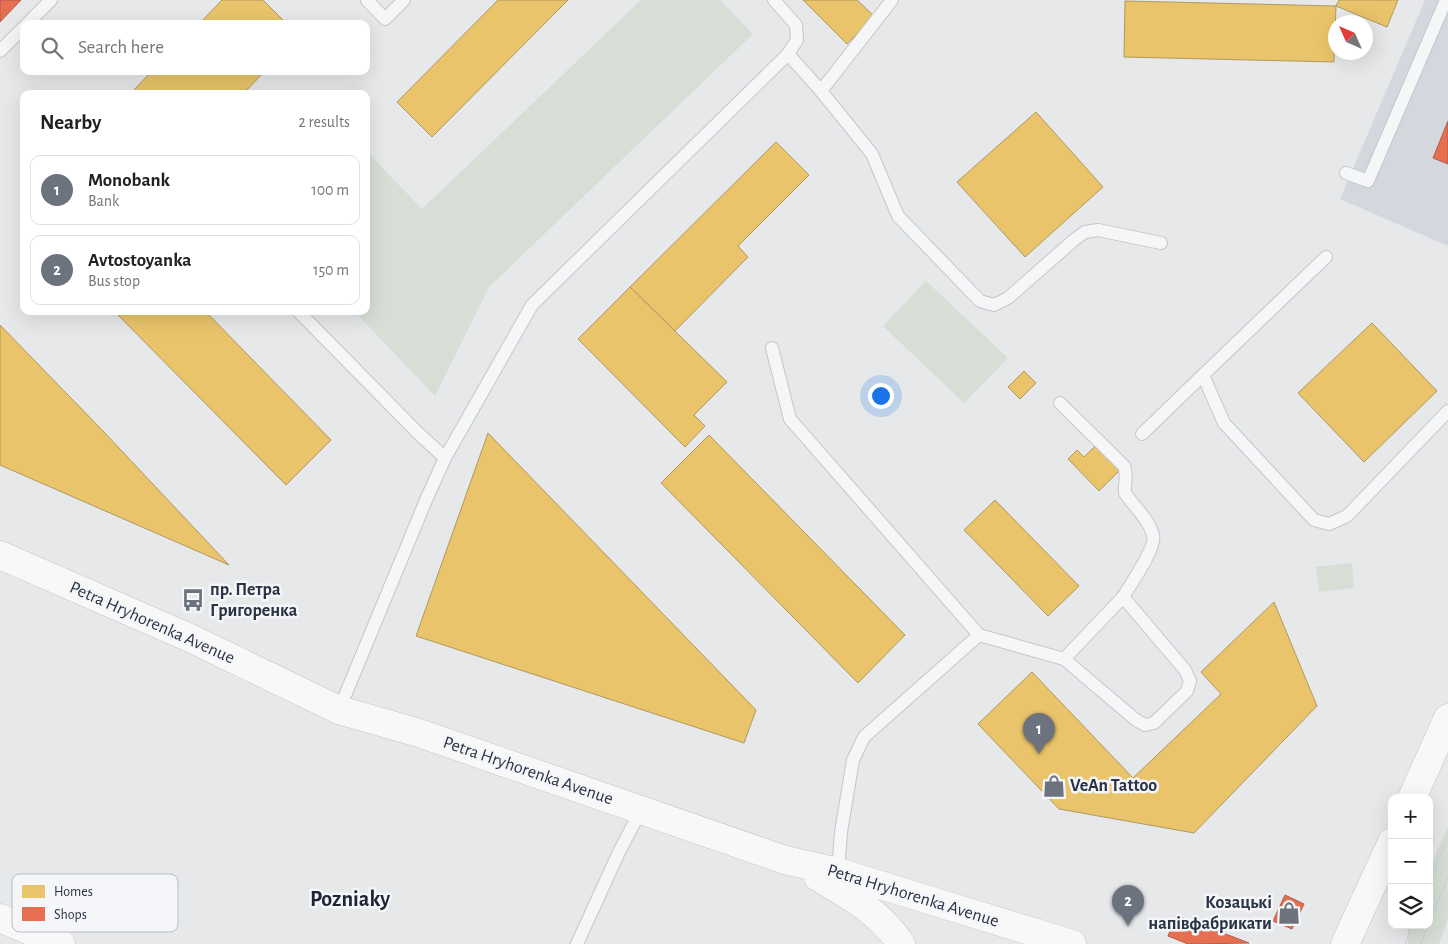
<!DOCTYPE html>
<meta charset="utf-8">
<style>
:root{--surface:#fff;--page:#f6f6f6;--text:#222;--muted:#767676;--line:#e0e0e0;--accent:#6c737f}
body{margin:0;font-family:"Alegreya Sans",sans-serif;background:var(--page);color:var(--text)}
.controls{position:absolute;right:15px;bottom:15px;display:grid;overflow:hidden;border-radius:10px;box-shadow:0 5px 20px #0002}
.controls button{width:45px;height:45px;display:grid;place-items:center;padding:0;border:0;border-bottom:1px solid var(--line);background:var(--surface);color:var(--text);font:25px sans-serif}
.compass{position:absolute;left:1328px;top:15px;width:45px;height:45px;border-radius:50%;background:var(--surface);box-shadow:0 5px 20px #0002;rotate:315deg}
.you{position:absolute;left:880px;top:395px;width:18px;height:18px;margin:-12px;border:4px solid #fff;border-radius:50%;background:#1a73e8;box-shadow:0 0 0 8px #1a73e833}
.badge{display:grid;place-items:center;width:32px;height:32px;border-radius:50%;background:var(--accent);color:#fff;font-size:16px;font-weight:700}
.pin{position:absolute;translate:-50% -41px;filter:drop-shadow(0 1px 2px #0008)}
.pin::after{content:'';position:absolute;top:26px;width:18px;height:15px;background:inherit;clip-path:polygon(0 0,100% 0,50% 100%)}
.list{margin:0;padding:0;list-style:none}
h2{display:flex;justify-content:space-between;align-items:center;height:65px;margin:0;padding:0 20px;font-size:21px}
h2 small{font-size:16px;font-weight:400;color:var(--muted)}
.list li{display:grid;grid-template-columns:32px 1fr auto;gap:15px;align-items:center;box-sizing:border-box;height:70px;margin:0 10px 10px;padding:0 10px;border:1px solid var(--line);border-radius:10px}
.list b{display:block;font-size:19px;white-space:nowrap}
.list p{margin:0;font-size:16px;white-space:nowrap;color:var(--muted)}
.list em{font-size:16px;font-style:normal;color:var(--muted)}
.icon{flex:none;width:28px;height:28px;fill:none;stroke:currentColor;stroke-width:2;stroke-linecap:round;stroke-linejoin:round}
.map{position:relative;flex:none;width:1448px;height:944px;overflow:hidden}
.search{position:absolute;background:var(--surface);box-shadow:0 5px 20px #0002;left:20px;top:20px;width:350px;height:55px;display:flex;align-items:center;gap:12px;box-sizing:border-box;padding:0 18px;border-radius:10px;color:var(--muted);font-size:19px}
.panel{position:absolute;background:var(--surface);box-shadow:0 5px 20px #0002;left:20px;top:90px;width:350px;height:225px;border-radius:10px}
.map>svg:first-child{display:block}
</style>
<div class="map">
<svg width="1448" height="944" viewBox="0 0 1448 944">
<rect width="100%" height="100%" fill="#e6e8ea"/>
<polygon fill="#d4d7dd" points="1425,0 1448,0 1448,246 1340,199"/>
<g fill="#d6ded6">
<polygon points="641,0 720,0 753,34 489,287 435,396 354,311 366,311 366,151 422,209"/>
<polygon points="926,281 1008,358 964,403 883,326"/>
<polygon points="1352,563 1354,588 1319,592 1316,567"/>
<polygon points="1448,826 1448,919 1439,944 1408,944 1408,925 1429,925 1429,870"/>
</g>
<g fill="#e9c46a" stroke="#b0995f">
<polygon points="222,0 263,0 287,24 199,24"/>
<polygon points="498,0 568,0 432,137 397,102"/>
<polygon points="803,0 857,0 874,16 847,44"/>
<polygon points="1339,0 1398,0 1387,27 1336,6"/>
<polygon points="1125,1 1336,6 1334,62 1124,57"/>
<polygon points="152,71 265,71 243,94 130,94"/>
<polygon points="1036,112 1103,187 1025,257 957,182"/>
<polygon points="776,142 809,175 738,246 748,257 675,331 630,287"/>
<polygon points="630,287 727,382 694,415 705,426 685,447 578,339"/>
<polygon points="114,311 205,311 331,440 286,485"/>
<polygon points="1372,323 1437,391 1364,462 1298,393"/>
<polygon points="0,325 104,432 229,565 0,465"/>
<polygon points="1024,371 1036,383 1020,399 1008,387"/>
<polygon points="488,433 756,710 744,743 416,636"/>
<polygon points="709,435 905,635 858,683 661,483"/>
<polygon points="1096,445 1121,469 1099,491 1068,459 1077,450 1084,457"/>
<polygon points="995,500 1079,586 1048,616 964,530"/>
<polygon points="1274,602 1317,706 1194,833 1059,809 978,724 1032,672 1133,778 1221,694 1201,672"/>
</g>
<g fill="#e76f51" stroke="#af5d4d">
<polygon points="0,0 21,0 0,22"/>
<polygon points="1448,121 1448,164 1433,158"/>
<polygon points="1285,895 1304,904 1292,929 1273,921"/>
<polygon points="1176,915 1249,943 1188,944 1168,936"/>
</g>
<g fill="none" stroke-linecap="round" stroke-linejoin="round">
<defs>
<g id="service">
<polyline points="367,0 385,19 404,0"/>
<polyline points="27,24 51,0"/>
<polyline points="0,51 24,27"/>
<polyline points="788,54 821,91 872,154 898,216 980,301 994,305 1008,298 1074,240 1085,232 1098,230 1161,243"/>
<polyline points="821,91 892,0"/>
<polyline points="1346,173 1368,181 1446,0"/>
<polyline points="1326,257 1203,375 1224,423 1314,520 1329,524 1347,516 1448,411"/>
<polyline points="298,311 417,432 445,458 426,500 339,710"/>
<polyline points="772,348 790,419 979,635 864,737 853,760 841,832 838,872"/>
<polyline points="1142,434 1203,375"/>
<polyline points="445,458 532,305 788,54 797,40 796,25 774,0"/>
<path d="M979,635L1064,659L1136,720L1145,725L1154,723L1187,691L1190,681L1185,670L1123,597C1130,585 1157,547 1153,535C1149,519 1134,507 1125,493C1124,484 1128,475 1124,466L1060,403"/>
<polyline points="1064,659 1123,597"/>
<polyline points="577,944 619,852 641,810"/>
</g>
<g id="secondary">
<polyline points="0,555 190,638 339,710 419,733 785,860 838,872 1072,944"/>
<polyline points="1412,798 1448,718"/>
<path d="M818,877C850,896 881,913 901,944"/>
<polyline points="0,918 61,944"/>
<polyline points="1345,944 1392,842"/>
</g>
</defs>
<use href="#service" stroke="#c4c6c8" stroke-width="14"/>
<use href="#secondary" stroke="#c4c6c8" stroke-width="29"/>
<use href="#service" stroke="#f5f6f7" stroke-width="12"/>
<use href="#secondary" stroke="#f8f8f8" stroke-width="28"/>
<g stroke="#cecfd2" stroke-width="1">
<polyline points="1429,882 1448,838"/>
<polyline points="1429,923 1448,877"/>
<polyline points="1405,944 1412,925"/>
<polyline points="1421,944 1428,925"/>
</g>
</g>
<defs>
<symbol id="bus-bare" viewBox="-9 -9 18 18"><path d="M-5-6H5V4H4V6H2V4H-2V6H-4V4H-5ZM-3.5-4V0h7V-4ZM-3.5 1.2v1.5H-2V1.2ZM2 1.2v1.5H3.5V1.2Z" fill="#6c737f" stroke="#f4f6f9" stroke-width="2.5" paint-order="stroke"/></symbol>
<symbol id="shop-bare" viewBox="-9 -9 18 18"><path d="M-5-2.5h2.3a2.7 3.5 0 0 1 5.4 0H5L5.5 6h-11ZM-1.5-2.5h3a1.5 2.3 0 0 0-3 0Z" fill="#6c737f" stroke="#f4f6f9" stroke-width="2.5" paint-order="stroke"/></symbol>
</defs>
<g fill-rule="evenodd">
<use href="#bus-bare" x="177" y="584" width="32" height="32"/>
<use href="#shop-bare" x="1038" y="770" width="32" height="32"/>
<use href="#shop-bare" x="1273" y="897" width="32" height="32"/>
</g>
<g text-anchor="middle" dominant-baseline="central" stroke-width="5" stroke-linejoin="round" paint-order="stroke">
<g font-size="18" font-weight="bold" fill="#2b3445" stroke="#f4f6f9" text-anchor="start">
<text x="210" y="590">пр. Петра<tspan x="210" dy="21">Григоренка</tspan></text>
<text x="1070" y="786">VeAn Tattoo</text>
<text x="1272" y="903" text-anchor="end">Козацькі<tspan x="1272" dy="21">напівфабрикати</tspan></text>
</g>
<g font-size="18" fill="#2b3445" stroke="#f4f6f9">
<text transform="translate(152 623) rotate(24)">Petra Hryhorenka Avenue</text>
<text transform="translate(528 771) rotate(19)">Petra Hryhorenka Avenue</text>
<text transform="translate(913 896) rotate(17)">Petra Hryhorenka Avenue</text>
</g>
<g font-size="22" font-weight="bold" fill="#1d2536" stroke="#f4f6f9">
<text x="350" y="899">Pozniaky</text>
</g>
</g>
<rect x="12" y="874" width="166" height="58" rx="8" fill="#f4f6f9" stroke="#b8bcc3" stroke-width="1"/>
<rect x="22" y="885" width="23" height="13" fill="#e9c46a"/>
<rect x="22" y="907" width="23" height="14" fill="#e76f51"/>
<g font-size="14" fill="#2b3445">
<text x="54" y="896">Homes</text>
<text x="54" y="919">Shops</text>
</g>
</svg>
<div class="controls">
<button>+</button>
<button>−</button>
<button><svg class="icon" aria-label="layers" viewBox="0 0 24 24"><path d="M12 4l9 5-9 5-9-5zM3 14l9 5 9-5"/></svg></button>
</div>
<svg class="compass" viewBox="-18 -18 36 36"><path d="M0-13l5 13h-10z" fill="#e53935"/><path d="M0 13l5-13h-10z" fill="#767676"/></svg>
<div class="you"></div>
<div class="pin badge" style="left:1039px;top:754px">1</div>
<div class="pin badge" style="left:1128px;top:926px">2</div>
<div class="search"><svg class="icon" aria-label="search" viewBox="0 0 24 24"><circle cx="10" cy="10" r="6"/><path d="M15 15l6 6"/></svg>Search here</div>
<section class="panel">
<h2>Nearby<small>2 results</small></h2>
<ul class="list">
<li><span class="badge">1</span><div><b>Monobank</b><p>Bank</p></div><em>100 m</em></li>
<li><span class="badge">2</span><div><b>Avtostoyanka</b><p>Bus stop</p></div><em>150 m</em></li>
</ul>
</section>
</div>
